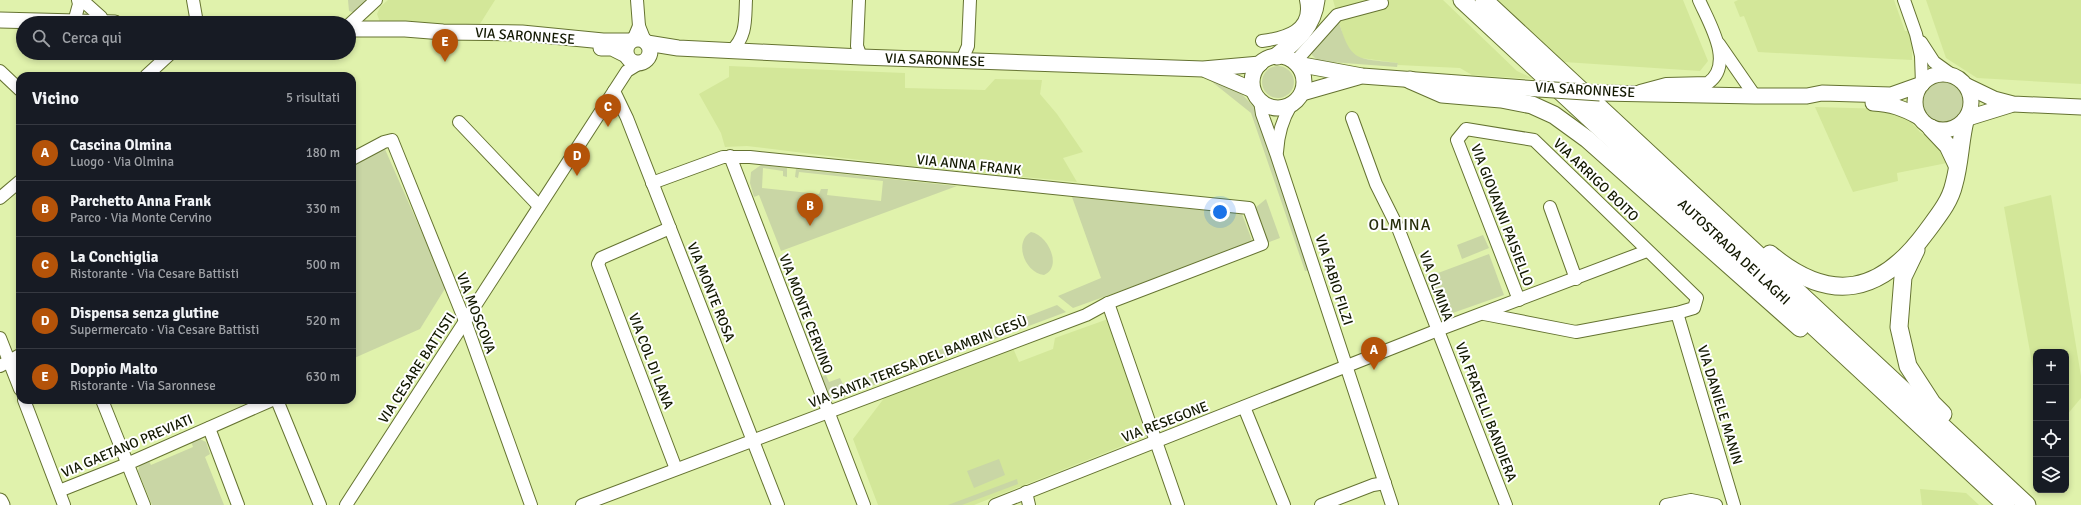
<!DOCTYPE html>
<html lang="it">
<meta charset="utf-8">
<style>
:root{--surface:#171b24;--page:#20242c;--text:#f1f3f6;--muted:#9ea1a6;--line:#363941;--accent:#b45309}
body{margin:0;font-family:Signika,sans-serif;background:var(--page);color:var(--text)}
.controls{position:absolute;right:12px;bottom:12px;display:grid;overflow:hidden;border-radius:8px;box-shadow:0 2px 6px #0003}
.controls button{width:36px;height:36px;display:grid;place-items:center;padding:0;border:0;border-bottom:1px solid var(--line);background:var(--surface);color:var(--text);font:20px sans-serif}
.you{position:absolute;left:1220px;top:212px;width:14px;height:14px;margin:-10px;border:3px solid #fff;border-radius:50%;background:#1a73e8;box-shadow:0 0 0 6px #1a73e833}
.badge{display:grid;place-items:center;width:26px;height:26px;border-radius:50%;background:var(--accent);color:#fff;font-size:13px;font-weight:700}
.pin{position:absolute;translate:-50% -33px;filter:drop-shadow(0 1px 2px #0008)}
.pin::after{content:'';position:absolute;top:21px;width:14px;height:12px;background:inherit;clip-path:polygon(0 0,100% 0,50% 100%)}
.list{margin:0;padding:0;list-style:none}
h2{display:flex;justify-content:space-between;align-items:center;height:52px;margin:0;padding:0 16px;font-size:17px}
h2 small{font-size:13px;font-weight:400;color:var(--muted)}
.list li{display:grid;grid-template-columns:26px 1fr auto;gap:12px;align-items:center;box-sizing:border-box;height:56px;padding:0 16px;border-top:1px solid var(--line)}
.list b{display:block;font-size:15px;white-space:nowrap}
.list p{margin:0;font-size:13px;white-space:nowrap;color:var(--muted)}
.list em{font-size:13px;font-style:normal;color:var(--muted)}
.icon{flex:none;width:22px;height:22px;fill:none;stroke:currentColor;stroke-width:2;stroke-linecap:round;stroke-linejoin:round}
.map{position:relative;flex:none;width:2081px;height:505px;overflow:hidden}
.search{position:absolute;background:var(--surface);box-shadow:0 2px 6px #0003;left:16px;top:16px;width:340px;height:44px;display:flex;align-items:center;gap:10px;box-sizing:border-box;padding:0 14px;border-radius:22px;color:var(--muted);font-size:15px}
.panel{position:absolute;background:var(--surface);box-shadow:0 2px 6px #0003;left:16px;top:72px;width:340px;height:332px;border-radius:12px}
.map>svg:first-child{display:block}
</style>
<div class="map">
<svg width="2081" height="505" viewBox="0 0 2081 505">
<rect width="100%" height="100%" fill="#e0f2ac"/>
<g fill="#d3e799">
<polygon points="388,0 495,0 478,27 380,22 377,14 380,7"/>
<polygon points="1333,0 1443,0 1517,71 1534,79 1472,75 1460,68 1398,65 1398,63 1361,58 1354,55 1345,43"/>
<polygon points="1498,0 1683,0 1708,61 1700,71 1564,62"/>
<polygon points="1738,0 1894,0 1905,31 1912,31 1912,60 1758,52 1744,16 1740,17 1734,2"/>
<polygon points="1926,0 2081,0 2081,84 1977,78 1946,58"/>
<polygon points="729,66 905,73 905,88 985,90 995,79 1042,80 1040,94 1057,114 1083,152 1063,158 1077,182 900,165 747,146 725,147 721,133 699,94 729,77"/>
<polygon points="1815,107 1887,109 1909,120 1920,132 1934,140 1944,150 1947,163 1897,173 1898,181 1853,192"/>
<polygon points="2051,195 2081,376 2081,398 2066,416 2066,352 2036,352 2036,385 2004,207"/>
<polygon points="1108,319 1147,432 1145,437 974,505 878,505 853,439 885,397 1013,348 1019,362 1053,349 1055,338"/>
<polygon points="1920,489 1966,493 1979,505 1922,505"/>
</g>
<g fill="#c9d6a5">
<polygon points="348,0 366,0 355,13 349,11"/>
<path d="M1338,19C1351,63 1356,58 1398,63L1397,67L1318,61L1312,55V48Z"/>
<circle cx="1278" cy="82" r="16"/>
<path d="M1211,81C1231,80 1245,96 1257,111L1310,270L1305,271L1251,113Z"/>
<circle cx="1943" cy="102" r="21"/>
<polygon points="384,147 446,287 420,329 352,359 352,165"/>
<polygon points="761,165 787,168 787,177 783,176 783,171 763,168 762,188 819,194 821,189 828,189 827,195 881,201 883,181 799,172 798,178 795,177 796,169 957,186 781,251 759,195 754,197 750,183 751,172"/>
<polygon points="1072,197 1242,214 1253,243 1073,308 1058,296 1101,278"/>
<polygon points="1266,199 1280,238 1267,243 1255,208"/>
<path d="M1031,232C1048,235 1063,267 1044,275C1025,273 1013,242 1031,232Z"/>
<polygon points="1483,235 1489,248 1462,259 1457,245"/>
<polygon points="1489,254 1504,295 1444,316 1430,276"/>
<polygon points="1057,305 1066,312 930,363 926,355"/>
<polygon points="918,358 921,367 853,393 853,383"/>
<polygon points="826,375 829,382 840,378 844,386 845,397 830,401 818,378"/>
<polygon points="198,438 206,442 210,454 205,457 224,505 152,505 138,471 140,463 148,459 151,465 193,447 191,441"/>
<polygon points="999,459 1005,475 974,488 967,471"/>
<polygon points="1017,479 1018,484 962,505 948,505"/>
</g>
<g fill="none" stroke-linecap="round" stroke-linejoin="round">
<defs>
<g id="minor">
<polyline points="82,0 101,17 103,22"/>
<polyline points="193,0 197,23"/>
<polyline points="637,0 639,26"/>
<polyline points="859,0 857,46 861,57"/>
<polyline points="1904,0 1916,34 1921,56 1922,84"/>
<polyline points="74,22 79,4 78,0"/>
<polyline points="349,25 376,0"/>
<polyline points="633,40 639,26 645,41"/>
<path d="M1262,41C1285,38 1313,31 1306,0"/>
<polyline points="1921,42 1934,62 1952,75"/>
<polyline points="1719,44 1755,96"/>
<path d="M731,51C747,37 745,19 746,0"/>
<polyline points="962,60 968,46 970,0"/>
<polyline points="1295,62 1337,15 1382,3"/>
<polyline points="0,71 20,90"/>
<polyline points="146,76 171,53"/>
<polyline points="614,91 627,118 778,505"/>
<path d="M1640,91L1666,84L1708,83C1735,64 1709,23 1699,0"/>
<polyline points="1260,101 1262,114 1277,156 1392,505"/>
<polyline points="1352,118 1376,184 1398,228 1506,505"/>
<polyline points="459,122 539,206"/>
<path d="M1277,152C1278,134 1282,120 1291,105"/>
<polyline points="730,156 864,505"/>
<polyline points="352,159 384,142 392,140 465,321 531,505"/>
<polyline points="0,198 20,181"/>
<polyline points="1550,207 1576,279"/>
<polyline points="670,228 601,258 598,264 676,469"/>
<polyline points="1108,303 1178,505"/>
<polyline points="1677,313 1734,505"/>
<polyline points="1484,314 1576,332 1677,313 1694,308 1697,298 1534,140 1466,129 1457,140 1519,300"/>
<polyline points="0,338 20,389"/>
<polyline points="0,366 20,355"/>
<polyline points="24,400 64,505"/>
<polyline points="102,400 144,505"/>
<polyline points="277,400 320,505"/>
<polyline points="1244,407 1284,505"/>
<polyline points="209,428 238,505"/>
<polyline points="59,491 127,464 272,400"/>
<polyline points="1026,492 1029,505"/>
<polyline points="346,505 614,91 627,71 640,63"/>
<polyline points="582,505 1086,315 1108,303 1262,244 1249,208 750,157 723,157 652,183"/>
<polyline points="995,505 1438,330 1647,251"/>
<polyline points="1321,505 1373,485 1385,483"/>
<polyline points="1666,505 1691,500 1716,505"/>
</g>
<g id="major">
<polyline points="0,20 115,23"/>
<polyline points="349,29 405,29 443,32 522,33 603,41 630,41"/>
<circle cx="638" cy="51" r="12"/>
<polyline points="647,43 678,48 861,57 1203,69 1260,64"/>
<polyline points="601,48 612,48 626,55"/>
<circle cx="1278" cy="82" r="26"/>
<polyline points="1297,64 1362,76 1539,89"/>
<polyline points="1206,70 1253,90"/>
<circle cx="1943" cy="102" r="28"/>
<polyline points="1967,86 1994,99 2013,104 2081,107"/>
<polyline points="1302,93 1358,77"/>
<polyline points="1600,93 1755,96 1807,96 1822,93 1891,95 1922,84"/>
<path d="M1873,103C1891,104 1903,108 1919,117"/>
<polyline points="1968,118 2010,105"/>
<polyline points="0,501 2,505"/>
</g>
<g id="highway">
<polyline points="1462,0 2006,505"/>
<polyline points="1484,0 2027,505"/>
<path d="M1277,56C1297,40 1313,26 1316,0"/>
<polyline points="1410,80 1442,94 1501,99 1532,105 1554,115 1587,139 1800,328"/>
<polyline points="1931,128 1948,146 1957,165"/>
<polyline points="1916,250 1903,277 1899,327 1908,366 1932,403 1943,414"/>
<path d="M1770,254C1831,305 1881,294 1927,231C1938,216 1950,202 1954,184C1960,163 1960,141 1965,121"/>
</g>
</defs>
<use href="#minor" stroke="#657331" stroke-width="14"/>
<use href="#major" stroke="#657331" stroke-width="17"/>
<use href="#highway" stroke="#657331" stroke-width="19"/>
<use href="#minor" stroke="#fff" stroke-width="12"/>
<use href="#major" stroke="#fff" stroke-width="15"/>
<use href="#highway" stroke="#fff" stroke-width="17"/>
<defs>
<polyline id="major-bridge" points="1539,89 1600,93"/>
</defs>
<use href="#major-bridge" stroke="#657331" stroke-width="17" stroke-linecap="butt"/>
<use href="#major-bridge" stroke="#fff" stroke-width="15"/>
</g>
<g text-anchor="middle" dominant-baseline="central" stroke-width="4" stroke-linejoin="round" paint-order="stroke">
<g font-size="14" fill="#121800" stroke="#fff">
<text transform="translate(525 36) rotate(4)">VIA SARONNESE</text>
<text transform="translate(935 60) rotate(2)">VIA SARONNESE</text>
<text transform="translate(1585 90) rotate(3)">VIA SARONNESE</text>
<text transform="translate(969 165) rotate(6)">VIA ANNA FRANK</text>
<text transform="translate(1596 180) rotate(44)">VIA ARRIGO BOITO</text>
<text transform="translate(1502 215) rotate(69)">VIA GIOVANNI PAISIELLO</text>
<text transform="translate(1734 252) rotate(43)">AUTOSTRADA DEI LAGHI</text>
<text transform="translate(1334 280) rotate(72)">VIA FABIO FILZI</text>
<text transform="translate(1436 286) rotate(70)">VIA OLMINA</text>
<text transform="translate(711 292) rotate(68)">VIA MONTE ROSA</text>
<text transform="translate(476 313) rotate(69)">VIA MOSCOVA</text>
<text transform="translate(806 314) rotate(69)">VIA MONTE CERVINO</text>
<text transform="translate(651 361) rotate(69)">VIA COL DI LANA</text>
<text transform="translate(918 362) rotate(-21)">VIA SANTA TERESA DEL BAMBIN GESÙ</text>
<text transform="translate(417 368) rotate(-57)">VIA CESARE BATTISTI</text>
<text transform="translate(1720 405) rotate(73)">VIA DANIELE MANIN</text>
<text transform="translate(1486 412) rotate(69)">VIA FRATELLI BANDIERA</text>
<text transform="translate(1165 422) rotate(-21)">VIA RESEGONE</text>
<text transform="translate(127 446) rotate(-23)">VIA GAETANO PREVIATI</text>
</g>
<g font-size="16" letter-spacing="1" fill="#262d0a" stroke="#fff">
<text x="1400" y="225">OLMINA</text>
</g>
</g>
</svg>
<div class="controls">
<button>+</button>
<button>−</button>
<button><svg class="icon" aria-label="locate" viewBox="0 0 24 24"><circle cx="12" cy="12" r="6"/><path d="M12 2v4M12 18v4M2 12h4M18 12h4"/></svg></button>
<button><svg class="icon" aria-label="layers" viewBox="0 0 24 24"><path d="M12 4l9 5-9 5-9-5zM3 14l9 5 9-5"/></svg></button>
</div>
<div class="you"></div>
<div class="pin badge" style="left:1374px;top:370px">A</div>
<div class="pin badge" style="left:810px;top:226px">B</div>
<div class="pin badge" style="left:608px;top:127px">C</div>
<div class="pin badge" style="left:577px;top:176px">D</div>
<div class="pin badge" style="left:445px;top:62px">E</div>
<div class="search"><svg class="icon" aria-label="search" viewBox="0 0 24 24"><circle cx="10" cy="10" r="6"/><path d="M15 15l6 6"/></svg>Cerca qui</div>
<section class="panel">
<h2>Vicino<small>5 risultati</small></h2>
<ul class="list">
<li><span class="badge">A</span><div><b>Cascina Olmina</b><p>Luogo · Via Olmina</p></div><em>180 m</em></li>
<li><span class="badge">B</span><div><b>Parchetto Anna Frank</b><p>Parco · Via Monte Cervino</p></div><em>330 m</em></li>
<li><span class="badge">C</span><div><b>La Conchiglia</b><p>Ristorante · Via Cesare Battisti</p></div><em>500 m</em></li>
<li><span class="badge">D</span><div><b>Dispensa senza glutine</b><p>Supermercato · Via Cesare Battisti</p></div><em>520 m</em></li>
<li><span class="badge">E</span><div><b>Doppio Malto</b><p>Ristorante · Via Saronnese</p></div><em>630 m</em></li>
</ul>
</section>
</div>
